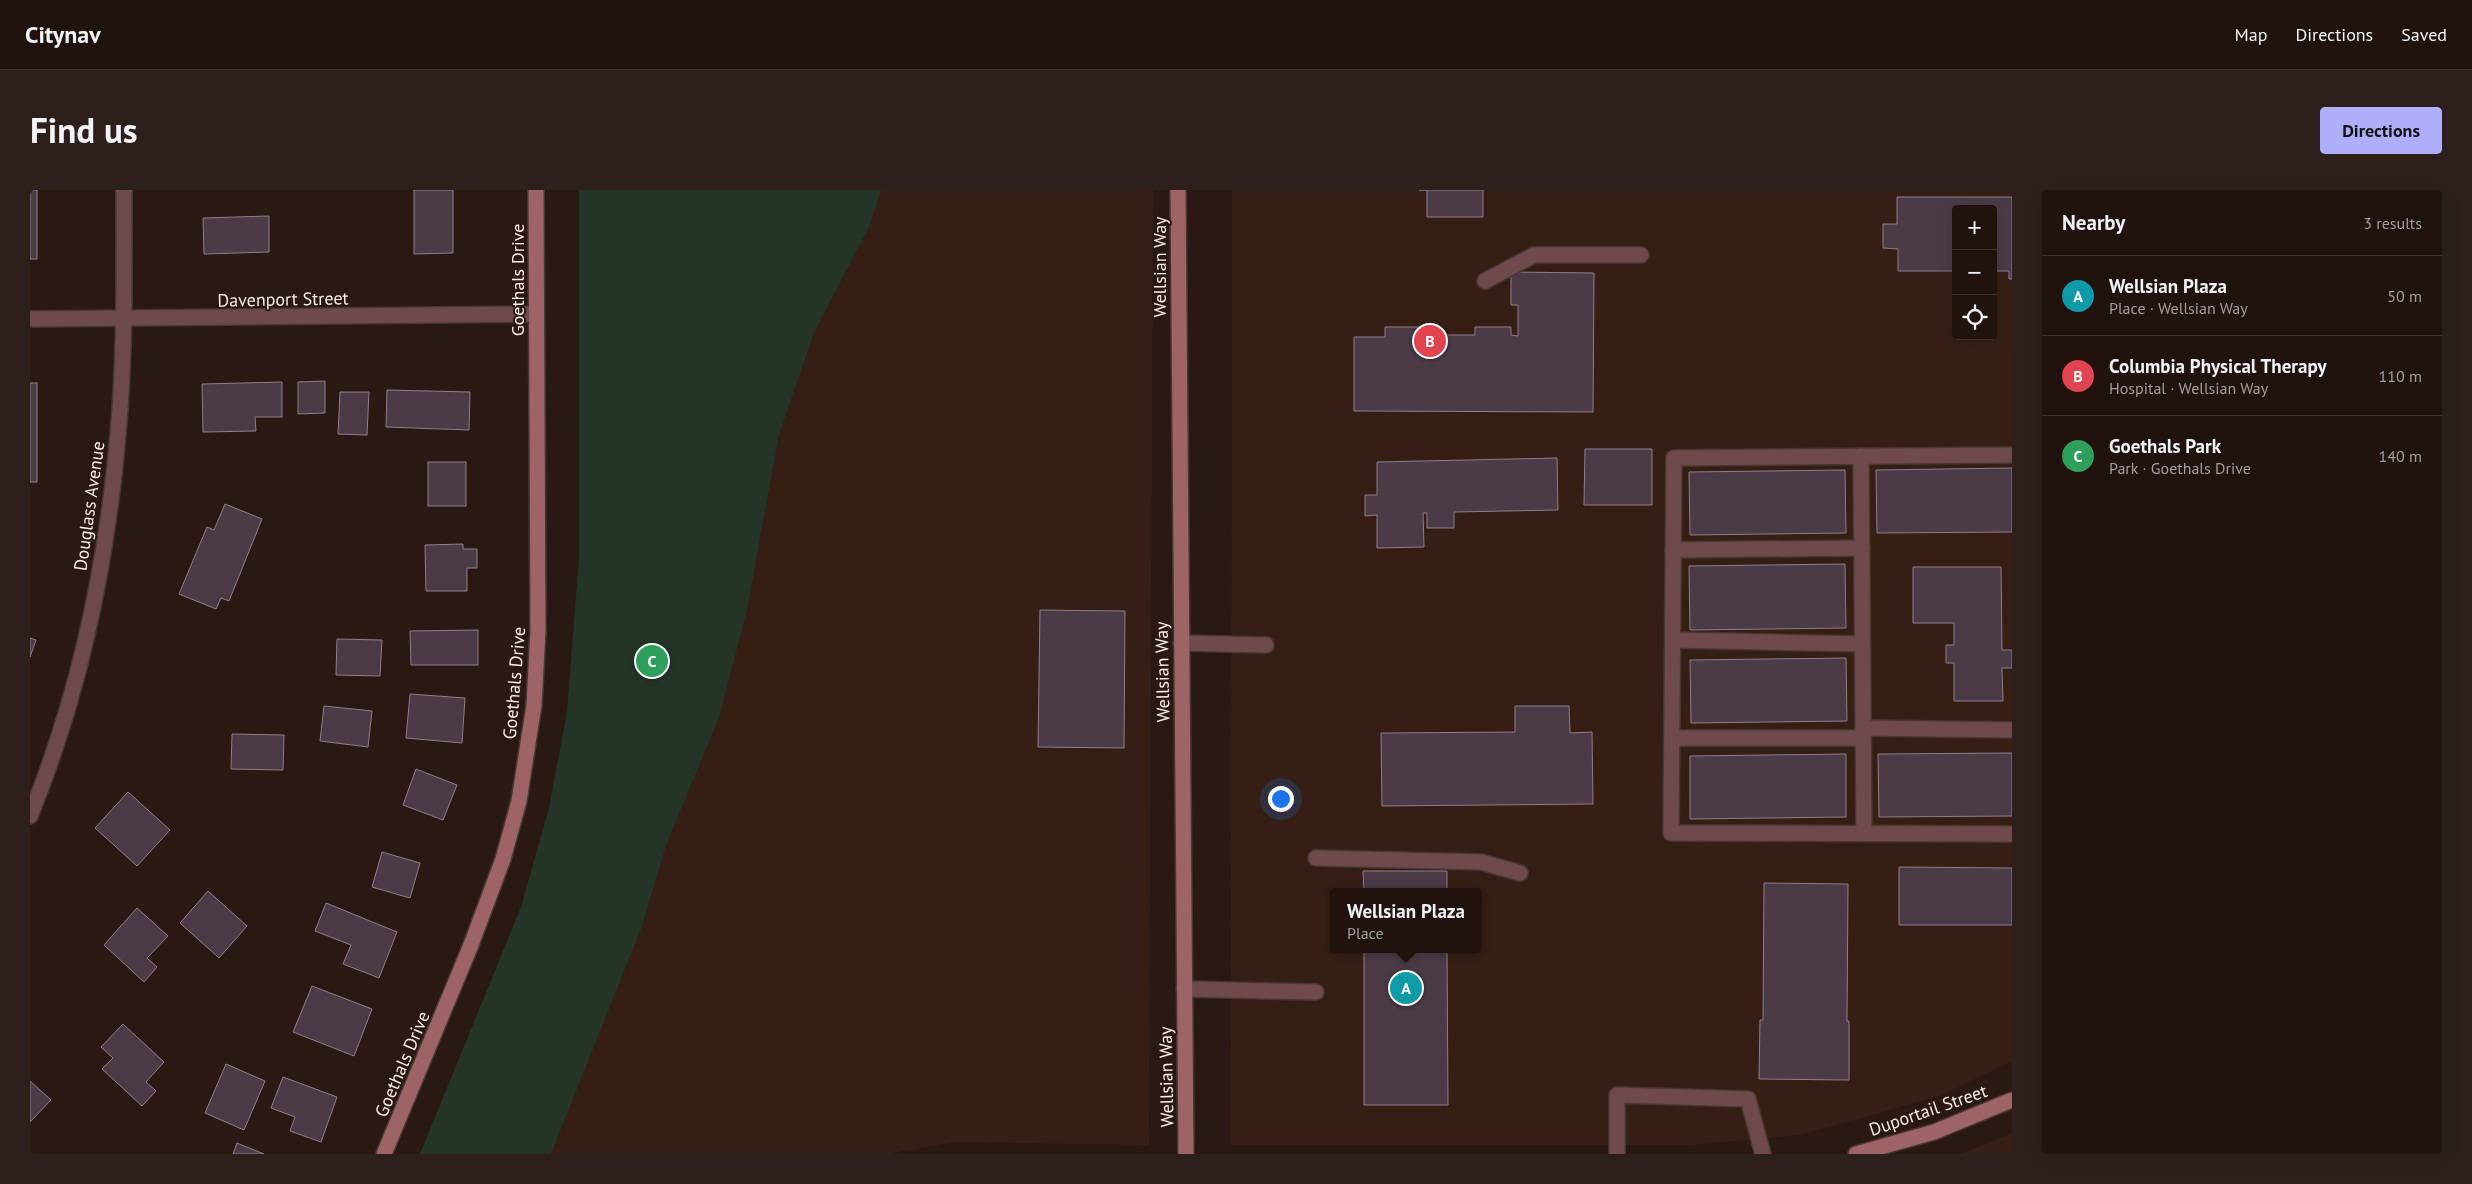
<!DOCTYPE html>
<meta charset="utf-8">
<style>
:root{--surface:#20130e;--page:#2d201c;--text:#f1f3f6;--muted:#a29e9e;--line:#3d322e;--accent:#afaefa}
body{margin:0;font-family:"PT Sans",sans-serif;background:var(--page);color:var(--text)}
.controls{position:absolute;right:15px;top:15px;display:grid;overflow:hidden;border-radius:5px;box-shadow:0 5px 20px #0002}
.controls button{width:45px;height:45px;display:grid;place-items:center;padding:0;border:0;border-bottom:1px solid var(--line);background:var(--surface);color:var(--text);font:25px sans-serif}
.you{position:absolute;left:1250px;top:608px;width:18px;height:18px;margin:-12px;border:4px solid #fff;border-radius:50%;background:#1a73e8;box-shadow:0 0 0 8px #1a73e833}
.badge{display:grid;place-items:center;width:32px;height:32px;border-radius:50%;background:var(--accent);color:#fff;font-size:16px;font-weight:700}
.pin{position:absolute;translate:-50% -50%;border:2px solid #fff;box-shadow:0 1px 5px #0006}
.popup{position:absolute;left:1300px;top:698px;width:152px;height:65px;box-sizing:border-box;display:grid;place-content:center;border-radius:5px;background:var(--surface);filter:drop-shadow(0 1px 4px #0005);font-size:16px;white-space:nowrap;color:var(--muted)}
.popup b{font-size:19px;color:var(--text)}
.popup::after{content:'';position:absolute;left:50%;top:100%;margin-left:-10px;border:10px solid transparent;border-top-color:var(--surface)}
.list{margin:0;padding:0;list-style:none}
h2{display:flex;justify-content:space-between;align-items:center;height:65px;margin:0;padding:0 20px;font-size:21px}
h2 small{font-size:16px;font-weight:400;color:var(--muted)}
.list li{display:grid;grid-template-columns:32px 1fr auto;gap:15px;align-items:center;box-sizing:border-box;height:80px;padding:0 20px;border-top:1px solid var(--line)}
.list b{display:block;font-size:19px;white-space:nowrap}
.list p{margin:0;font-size:16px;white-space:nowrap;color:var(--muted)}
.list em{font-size:16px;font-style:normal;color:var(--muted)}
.icon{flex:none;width:28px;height:28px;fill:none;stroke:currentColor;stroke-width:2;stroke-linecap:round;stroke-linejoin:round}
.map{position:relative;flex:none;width:1982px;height:964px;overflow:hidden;border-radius:5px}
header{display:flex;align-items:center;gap:30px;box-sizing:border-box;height:70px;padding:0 25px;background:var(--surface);border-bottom:1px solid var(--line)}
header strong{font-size:24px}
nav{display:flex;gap:28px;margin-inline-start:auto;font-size:18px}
.intro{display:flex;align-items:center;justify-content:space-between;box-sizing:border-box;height:120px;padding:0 30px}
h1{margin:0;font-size:35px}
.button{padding:12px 22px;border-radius:5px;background:var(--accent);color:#111;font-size:18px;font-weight:700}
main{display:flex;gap:30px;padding:0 30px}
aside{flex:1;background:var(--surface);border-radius:5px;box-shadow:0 5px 20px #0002}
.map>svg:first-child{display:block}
</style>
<header>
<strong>Citynav</strong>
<nav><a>Map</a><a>Directions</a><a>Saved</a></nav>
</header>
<div class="intro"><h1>Find us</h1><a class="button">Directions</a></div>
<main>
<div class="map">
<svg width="1982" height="964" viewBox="0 0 1982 964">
<rect width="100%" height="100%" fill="#2a1912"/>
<g fill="#351f15" fill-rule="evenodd">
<polygon points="851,0 1123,0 1119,955 924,952 857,964 521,964 611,739 637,653 689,528 717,420 749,245 784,143 840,35"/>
<path d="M1202,0H1982V871L1910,906L1769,945L1662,955H1201ZM1926,19H1963V146H1926ZM1304,702H1448V759H1304Z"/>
<polygon points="1982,943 1982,964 1930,964 1956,954"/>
</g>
<polygon fill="#243527" points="549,0 851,0 840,35 784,143 749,245 717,420 689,528 637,653 611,739 521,964 390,964 491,717 519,618 537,522 549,368"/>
<g fill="#4b3b47" stroke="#907e8c">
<rect x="0" y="0" width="7" height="69"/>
<polygon points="384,0 423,0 423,63 384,64"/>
<polygon points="1389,0 1453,0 1453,27 1397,27 1397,0"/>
<polygon points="1867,7 1982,7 1982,89 1979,89 1979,81 1963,81 1963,19 1926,19 1926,81 1868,81 1868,59 1853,58 1853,34 1867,34"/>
<polygon points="239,26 239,62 174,64 173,28"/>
<polygon points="1481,82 1564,83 1563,222 1324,221 1324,147 1355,147 1355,137 1390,137 1390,145 1445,145 1445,137 1481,137 1481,145 1488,146 1488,115 1481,115"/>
<polygon points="295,191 295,223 268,224 268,192"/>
<polygon points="252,192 252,227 225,227 226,241 173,242 172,194"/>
<rect x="0" y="193" width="7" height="99"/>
<polygon points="357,200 440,202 439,240 356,237"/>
<polygon points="310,202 339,202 337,245 308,244"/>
<polygon points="1555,259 1622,259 1622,315 1554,315"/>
<polygon points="1527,268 1528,320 1424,322 1424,338 1397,338 1397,323 1393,323 1394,357 1347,358 1347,325 1335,326 1335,305 1347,305 1347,272"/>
<rect x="398" y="272" width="38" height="44"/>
<polygon points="1982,278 1982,342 1847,343 1846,280"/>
<polygon points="1815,280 1816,343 1660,345 1659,282"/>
<polygon points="195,314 232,329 199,411 191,408 186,419 149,404 177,337 184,340"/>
<polygon points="433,354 433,359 447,359 447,378 437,378 437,401 396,401 395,355"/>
<polygon points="1815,374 1816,438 1660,440 1659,376"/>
<polygon points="1883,377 1971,377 1972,460 1982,460 1982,478 1972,478 1973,511 1924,511 1924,473 1916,473 1916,455 1924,455 1924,433 1883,433"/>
<polygon points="1010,420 1095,421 1094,558 1008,557"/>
<polygon points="448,440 448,475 381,475 380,441"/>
<polygon points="0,448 6,450 0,467"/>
<polygon points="307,449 352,450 350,486 306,485"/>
<polygon points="1816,468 1817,531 1661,533 1660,470"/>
<polygon points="380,504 435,508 432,553 376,548"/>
<polygon points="294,516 342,521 338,557 290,551"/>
<polygon points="1485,516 1539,516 1540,543 1562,542 1563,614 1352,616 1351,543 1485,542"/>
<polygon points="202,544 254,545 253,580 201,579"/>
<polygon points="1982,563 1982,626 1849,627 1848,564"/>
<polygon points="1816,564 1816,627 1660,629 1660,566"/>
<polygon points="386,579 427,595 413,630 373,615"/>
<polygon points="98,602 140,640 107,676 65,638"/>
<polygon points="352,662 390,673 380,708 342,697"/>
<polygon points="1869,677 1982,678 1982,735 1869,735"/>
<polygon points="1333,681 1417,681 1417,702 1334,702"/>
<polygon points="1734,693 1818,694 1817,831 1819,831 1819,890 1729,889 1730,830 1733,830"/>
<polygon points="178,701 217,736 189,768 150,733"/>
<polygon points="296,713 367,742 349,788 313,774 321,755 285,741"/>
<polygon points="107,718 138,746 117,768 127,777 114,792 74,755"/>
<polygon points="1334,759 1417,759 1418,915 1334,915"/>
<polygon points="282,796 342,819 324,866 263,842"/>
<polygon points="93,834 134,872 116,892 126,901 112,916 72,879 83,868 71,857"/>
<polygon points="196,874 235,891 214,940 175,923"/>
<polygon points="253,887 307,907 291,952 260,941 265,927 241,918"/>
<polygon points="0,891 21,910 0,932"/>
<polygon points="207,953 234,964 203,964"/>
</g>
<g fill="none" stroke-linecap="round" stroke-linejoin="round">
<defs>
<g id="lane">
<polyline points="1455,91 1504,65 1611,65"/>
<polyline points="1982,265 1644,268 1641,643 1982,644"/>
<polyline points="1831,266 1834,643"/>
<polyline points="1643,360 1832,358"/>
<polyline points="1643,450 1832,454"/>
<polyline points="1151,453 1236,455"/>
<polyline points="1833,538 1982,540"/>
<polyline points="1642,548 1833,548"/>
<polyline points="1286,668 1451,672 1490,683"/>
<polyline points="1154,799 1286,802"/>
<polyline points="1587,964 1587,905 1718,909 1733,964"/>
</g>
<g id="street">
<polyline points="0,129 505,124"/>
<path d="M0,626C53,496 80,358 90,219C95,146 94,73 94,0"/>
</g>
<g id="secondary">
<polyline points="1148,0 1156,964"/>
<polyline points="354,964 441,755 473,669 489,611 504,515 508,441 506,0"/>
<polyline points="1826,964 1904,942 1982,910"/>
</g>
</defs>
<use href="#lane" stroke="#473730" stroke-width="18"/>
<use href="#street" stroke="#473730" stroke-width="18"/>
<use href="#secondary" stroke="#473730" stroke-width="18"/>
<use href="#lane" stroke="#6f4a4c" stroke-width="15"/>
<use href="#street" stroke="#6f4a4c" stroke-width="15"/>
<use href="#secondary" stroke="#9d6365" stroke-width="15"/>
</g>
<g text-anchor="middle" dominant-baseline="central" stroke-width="4" stroke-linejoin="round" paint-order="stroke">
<g font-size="18" fill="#f9ede7" stroke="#2a1912">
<text transform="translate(1129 77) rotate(-90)">Wellsian Way</text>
<text transform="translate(487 90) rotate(-90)">Goethals Drive</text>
<text transform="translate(253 109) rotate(-1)">Davenport Street</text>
<text transform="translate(59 316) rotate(-82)">Douglass Avenue</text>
<text transform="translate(1132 482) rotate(-91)">Wellsian Way</text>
<text transform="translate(484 493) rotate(-85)">Goethals Drive</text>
<text transform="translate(372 874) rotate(-67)">Goethals Drive</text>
<text transform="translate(1136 887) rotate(-91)">Wellsian Way</text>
<text transform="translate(1898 920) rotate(-19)">Duportail Street</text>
</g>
</g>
</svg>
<div class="controls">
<button>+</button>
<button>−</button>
<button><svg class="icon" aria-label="locate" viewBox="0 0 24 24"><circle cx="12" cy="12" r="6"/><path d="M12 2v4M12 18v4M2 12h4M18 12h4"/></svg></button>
</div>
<div class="you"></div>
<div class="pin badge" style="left:1376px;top:798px;background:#0f9aa8">A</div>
<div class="popup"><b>Wellsian Plaza</b>Place</div>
<div class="pin badge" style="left:1400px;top:151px;background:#e0444e">B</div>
<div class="pin badge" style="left:622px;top:471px;background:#2e9e5b">C</div>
</div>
<aside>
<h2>Nearby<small>3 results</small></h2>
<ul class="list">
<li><span class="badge" style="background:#0f9aa8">A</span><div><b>Wellsian Plaza</b><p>Place · Wellsian Way</p></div><em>50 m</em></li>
<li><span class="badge" style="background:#e0444e">B</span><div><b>Columbia Physical Therapy</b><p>Hospital · Wellsian Way</p></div><em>110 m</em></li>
<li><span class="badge" style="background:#2e9e5b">C</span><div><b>Goethals Park</b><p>Park · Goethals Drive</p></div><em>140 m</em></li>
</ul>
</aside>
</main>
